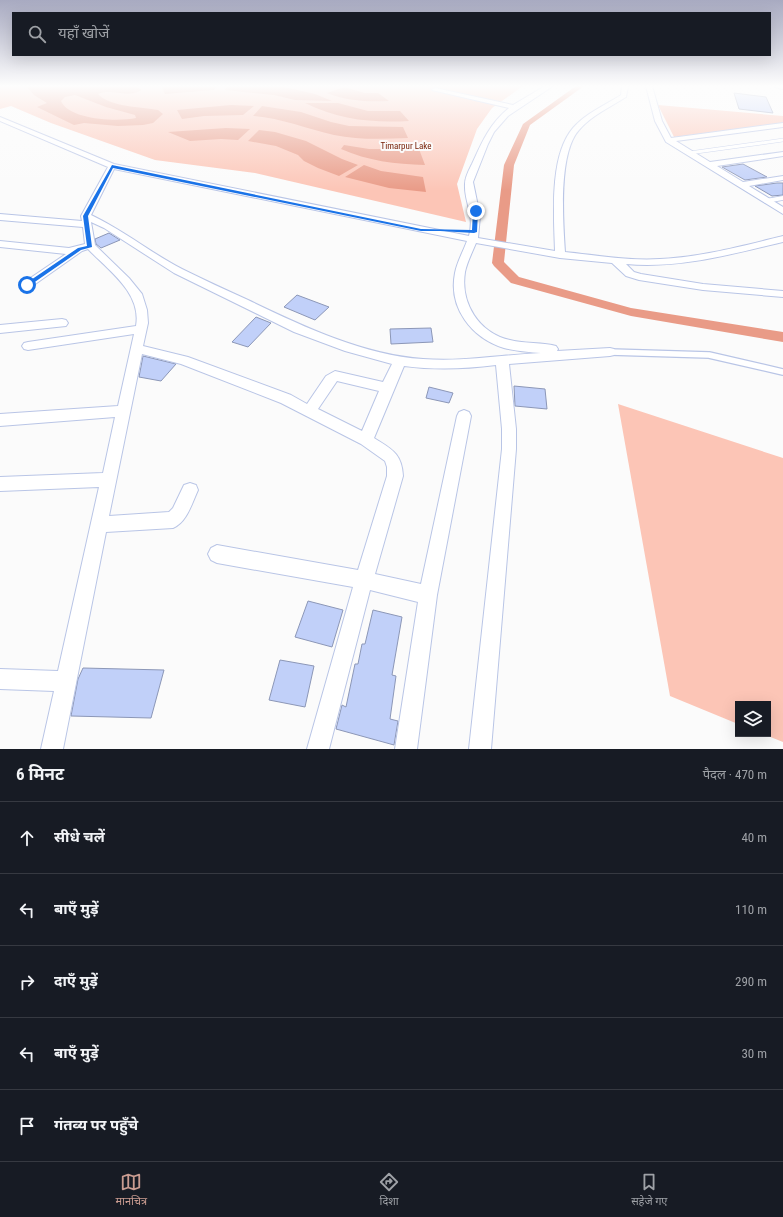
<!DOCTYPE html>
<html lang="hi">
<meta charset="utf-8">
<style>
:root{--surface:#171b24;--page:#20242c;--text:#f1f3f6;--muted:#9ea1a6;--line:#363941;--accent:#ca9c91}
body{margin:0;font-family:"Roboto Condensed","Noto Sans Devanagari",sans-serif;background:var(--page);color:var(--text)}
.controls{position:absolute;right:12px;bottom:12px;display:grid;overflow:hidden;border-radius:0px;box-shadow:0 4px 16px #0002}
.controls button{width:36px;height:36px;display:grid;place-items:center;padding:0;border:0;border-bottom:1px solid var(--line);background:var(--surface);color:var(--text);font:20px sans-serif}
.stop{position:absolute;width:12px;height:12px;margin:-9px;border:3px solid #1a73e8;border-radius:50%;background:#fff}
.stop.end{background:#1a73e8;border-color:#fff;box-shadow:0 1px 4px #0008}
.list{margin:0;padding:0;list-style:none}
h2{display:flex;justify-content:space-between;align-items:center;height:52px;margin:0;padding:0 16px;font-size:17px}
h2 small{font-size:13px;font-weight:400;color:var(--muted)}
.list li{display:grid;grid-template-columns:26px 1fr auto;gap:12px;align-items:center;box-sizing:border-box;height:72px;padding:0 16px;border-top:1px solid var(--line)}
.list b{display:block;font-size:15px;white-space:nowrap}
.list em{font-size:13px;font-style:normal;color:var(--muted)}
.icon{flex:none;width:22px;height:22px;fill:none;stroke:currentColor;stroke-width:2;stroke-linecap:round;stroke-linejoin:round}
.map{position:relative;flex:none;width:783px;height:749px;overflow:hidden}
.search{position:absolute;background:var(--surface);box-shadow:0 4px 16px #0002;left:12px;right:12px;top:12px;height:44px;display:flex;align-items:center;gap:10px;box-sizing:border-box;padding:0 14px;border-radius:0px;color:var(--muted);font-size:15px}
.sheet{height:412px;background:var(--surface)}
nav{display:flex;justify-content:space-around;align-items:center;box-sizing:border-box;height:56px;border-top:1px solid var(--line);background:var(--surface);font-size:11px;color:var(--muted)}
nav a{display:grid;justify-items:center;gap:2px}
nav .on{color:var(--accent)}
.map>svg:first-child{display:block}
</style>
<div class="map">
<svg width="783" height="749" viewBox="0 0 783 749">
<rect width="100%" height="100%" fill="#fbfbfb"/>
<g fill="#fcc5b6">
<polygon points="0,86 523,86 492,108 477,129 457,184 466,222 255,173 155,160 51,123 11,106 0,109"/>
<polygon points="658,105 783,116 783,123 674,137"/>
<polygon points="618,404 783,458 783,742 763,734 768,734 768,704 738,704 738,724 670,696"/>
</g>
<g fill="#e99b87" fill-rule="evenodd">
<path d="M26,86L137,87L142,90C125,99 113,88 98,94C109,107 142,107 158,110L163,114L153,123L143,125L118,126L84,123L74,125L37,107L47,103L34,95ZM75,95L106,107L135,115L136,118C118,122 69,120 61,101L65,97Z"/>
<polygon points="161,86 217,86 214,90 165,94"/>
<polygon points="227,86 280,86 315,94 332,101 295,100 274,95 225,90"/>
<path d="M344,87L365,93H378L389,101C367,102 347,101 327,93Z"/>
<path d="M305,103H338L368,111H400L409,121C373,123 339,120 305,103Z"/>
<polygon points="231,105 254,106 243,115 204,116 182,119 177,110"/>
<path d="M262,106L301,112L331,122L349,126L403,127L408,138C383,139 358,140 334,135C307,129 281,118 253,116Z"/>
<polygon points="226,128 250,129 238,140 221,139 190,141 168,132"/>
<polygon points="259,130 275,132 306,141 342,159 358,165 339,176 318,168 304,161 298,155 276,146 248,141"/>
<path d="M344,145L369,149H419L425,165C395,164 368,161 341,149Z"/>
<polygon points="364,165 381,171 423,177 426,192 389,188 345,177"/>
</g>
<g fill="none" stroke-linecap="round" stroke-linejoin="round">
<polygon fill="#e99b87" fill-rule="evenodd" points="576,86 584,86 530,125 514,165 504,262 519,277 631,308 783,332 783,342 631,316 511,283 494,266 492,263 504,165 523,124"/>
</g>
<g fill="#c1d0f9" stroke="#8c97b7">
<polygon points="734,93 766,97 773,113 739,109"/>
<polygon points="743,164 767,177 745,180 722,167"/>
<polygon points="777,183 783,183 783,195 772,196 755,186"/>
<polygon points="109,233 120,240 101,248 96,244 95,239"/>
<polygon points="297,295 329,307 315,320 284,307"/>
<polygon points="256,317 271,323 248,347 232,342"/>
<polygon points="431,328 433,342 391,344 390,329"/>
<polygon points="143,356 176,364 161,381 139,377"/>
<polygon points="514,386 545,389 547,409 515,406"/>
<polygon points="429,387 453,393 449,403 426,398"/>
<polygon points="308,601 343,610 332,647 295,637"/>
<polygon points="373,610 402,617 392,675 396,676 390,719 398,721 394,745 336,729 342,705 346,707 355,664 358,664 362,644 365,644"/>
<polygon points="280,660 314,666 305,707 269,700"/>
<polygon points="83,668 164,670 151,718 71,716 78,679"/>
</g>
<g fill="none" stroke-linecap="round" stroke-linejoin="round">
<defs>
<polyline id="service-far2" points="689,153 783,140"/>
<polyline id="service-far1" points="766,201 783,198"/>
<polyline id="service" points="610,352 709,355 783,372"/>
<g id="minor">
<path d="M545,86H553L508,116L494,132L488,144L473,182L480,216L478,238L555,251C554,216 549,156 573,128C585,114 605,105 621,95L622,86H628L626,97C610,107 591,116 579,130C558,153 563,222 565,252C596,255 628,261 660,259C702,257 742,246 783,236V242C732,254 679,269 626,264L634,272L641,274L703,284L783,291V297L703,290L639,280L626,276L612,263L560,258L476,243C472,253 467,262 465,272C460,303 479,333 510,340C525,344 542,342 556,346L558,349L557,351L610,348L614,349L616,352L614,355L610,356L509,364L516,429V449L491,749H469L502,449V429L496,365C465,369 435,370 404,366L374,438C391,449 402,453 403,476L375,574L421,584L457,416L459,412L464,410L469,412L471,416L437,595L417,749H395L418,602L370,590L329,749H307L353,587L217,563L211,560L208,554L211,548L217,545L358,570L387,476V467L385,461L361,444L281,403L181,364L142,354L109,516L169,512L173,508L184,485L190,483L196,485L198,490C192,503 187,522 173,528L106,532L63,749H41L54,691L0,689V669L58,671L99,487L0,491V477L103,473L115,417L0,426V414L118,406L134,334L28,350L24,349L22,346L24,343L28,342L136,326C142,293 108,270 88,249L82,251L31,287H23L22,285L23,283L66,254L0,247V241L69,248L85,244L83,227L0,220V214L82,221L81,216L108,167L0,121V117L114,164L469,236C475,214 464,203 465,184C465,177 469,170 472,164C482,142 490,123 509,108L432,90L435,88L513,105ZM114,169L467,241C463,252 457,262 455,273C448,308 472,338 504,348C516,351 529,352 541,353C502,355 462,362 423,359C363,355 302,326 248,300C226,290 204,280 182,269C151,253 123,230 91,215ZM91,222L104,228L174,273L294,332L345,351L392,364L383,382L335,371L326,376L307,404L291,395L188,357L143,346L148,323L147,310L142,294L129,278L95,245ZM337,381L379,391L362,431L318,409Z"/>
<polygon points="646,86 652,86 662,121 671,138 783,123 783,127 676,141 710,162 783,152 783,156 717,166 743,182 783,176 783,180 749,186 783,207 783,214 666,142 655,121"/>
<polygon points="774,86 783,86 783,89 775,87"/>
<polygon points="62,319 66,320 68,323 66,326 0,333 0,325"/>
</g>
</defs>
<use href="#service-far2" stroke="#b9c5e6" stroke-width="4"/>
<use href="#service-far1" stroke="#b9c5e6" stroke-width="5.5"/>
<use href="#service" stroke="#b9c5e6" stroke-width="8"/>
<use href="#minor" stroke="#b9c5e6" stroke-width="2"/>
<use href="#service-far2" stroke="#fff" stroke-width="3"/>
<use href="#service-far1" stroke="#fff" stroke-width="4"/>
<use href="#service" stroke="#fff" stroke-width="5.5"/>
<use href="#minor" fill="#fff" fill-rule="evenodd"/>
</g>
<linearGradient id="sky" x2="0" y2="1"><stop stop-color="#a8aac1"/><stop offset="0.45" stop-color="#fdfdfd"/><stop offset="1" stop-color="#fdfdfd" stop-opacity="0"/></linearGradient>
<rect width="783" height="191" fill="url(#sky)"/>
<polygon fill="#1a73e8" points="112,165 421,229 472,230 473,211 476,209 478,211 477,232 474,233 440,231 421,231 113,168 88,216 92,247 81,250 29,286 25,286 25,284 78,248 87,246 83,216"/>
<g text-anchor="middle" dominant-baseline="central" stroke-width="4" stroke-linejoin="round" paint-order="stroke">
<g font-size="9" fill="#731a00" stroke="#fbfbfb">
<text x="406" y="146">Timarpur Lake</text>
</g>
</g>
</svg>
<div class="controls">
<button><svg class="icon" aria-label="layers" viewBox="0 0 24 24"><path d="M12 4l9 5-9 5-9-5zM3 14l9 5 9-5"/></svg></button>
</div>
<div class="stop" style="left:27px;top:285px"></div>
<div class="stop end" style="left:476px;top:211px"></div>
<div class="search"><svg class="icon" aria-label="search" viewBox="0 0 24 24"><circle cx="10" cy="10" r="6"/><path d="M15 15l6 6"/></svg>यहाँ खोजें</div>
</div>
<section class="sheet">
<h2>6 मिनट<small>पैदल · 470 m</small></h2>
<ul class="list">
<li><svg class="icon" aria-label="ahead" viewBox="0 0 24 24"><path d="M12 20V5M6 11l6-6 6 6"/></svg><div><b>सीधे चलें</b></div><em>40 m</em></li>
<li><svg class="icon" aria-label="left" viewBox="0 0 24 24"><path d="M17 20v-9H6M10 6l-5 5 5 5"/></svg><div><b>बाएँ मुड़ें</b></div><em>110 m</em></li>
<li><svg class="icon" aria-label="right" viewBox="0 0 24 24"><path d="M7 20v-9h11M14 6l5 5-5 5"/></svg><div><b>दाएँ मुड़ें</b></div><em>290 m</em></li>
<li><svg class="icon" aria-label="left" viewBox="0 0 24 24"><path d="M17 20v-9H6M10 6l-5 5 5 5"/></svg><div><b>बाएँ मुड़ें</b></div><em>30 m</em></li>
<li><svg class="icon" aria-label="arrive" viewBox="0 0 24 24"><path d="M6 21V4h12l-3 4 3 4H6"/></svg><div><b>गंतव्य पर पहुँचे</b></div></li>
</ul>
</section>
<nav>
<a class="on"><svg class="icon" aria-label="map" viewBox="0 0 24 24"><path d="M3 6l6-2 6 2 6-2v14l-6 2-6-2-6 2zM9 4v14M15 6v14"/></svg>मानचित्र</a>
<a><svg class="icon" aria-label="directions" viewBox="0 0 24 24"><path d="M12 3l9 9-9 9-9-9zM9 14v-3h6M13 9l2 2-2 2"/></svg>दिशा</a>
<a><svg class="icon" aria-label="saved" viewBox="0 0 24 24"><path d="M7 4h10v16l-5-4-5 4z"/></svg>सहेजे गए</a>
</nav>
